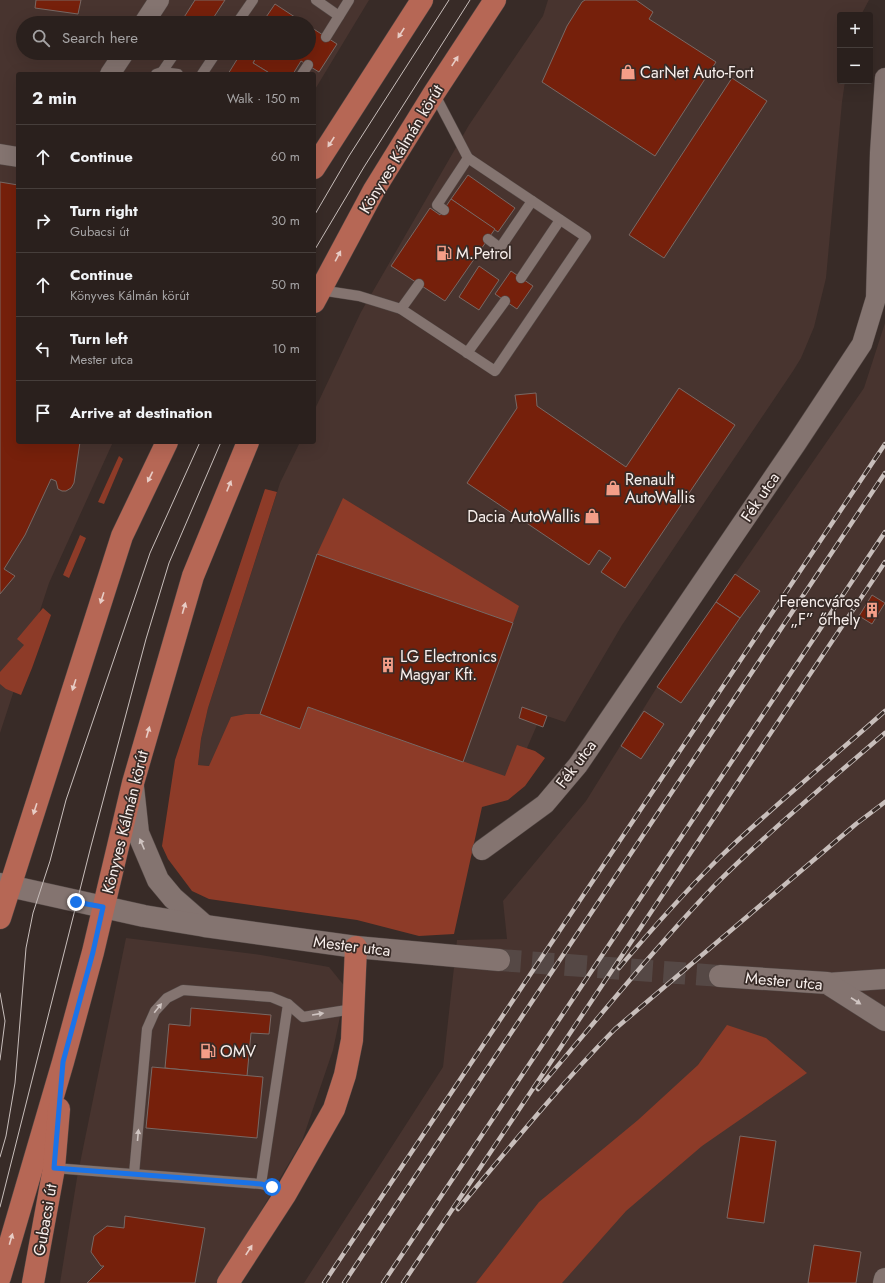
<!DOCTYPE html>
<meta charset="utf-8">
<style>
:root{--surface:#2a201d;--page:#362d2a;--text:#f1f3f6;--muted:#a5a3a4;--line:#463e3b}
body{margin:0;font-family:Jost,sans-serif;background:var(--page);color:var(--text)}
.controls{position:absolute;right:12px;top:12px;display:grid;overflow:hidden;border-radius:4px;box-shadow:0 4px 16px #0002}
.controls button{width:36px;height:36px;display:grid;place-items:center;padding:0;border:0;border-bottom:1px solid var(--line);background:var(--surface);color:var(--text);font:20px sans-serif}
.stop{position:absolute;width:12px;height:12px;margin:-9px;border:3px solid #1a73e8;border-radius:50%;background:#fff}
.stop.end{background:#1a73e8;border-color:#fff;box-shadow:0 1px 4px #0008}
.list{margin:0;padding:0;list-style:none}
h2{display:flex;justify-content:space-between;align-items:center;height:52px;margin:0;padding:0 16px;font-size:17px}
h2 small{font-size:13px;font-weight:400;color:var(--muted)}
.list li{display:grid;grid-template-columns:26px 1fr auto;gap:12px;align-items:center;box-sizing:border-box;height:64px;padding:0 16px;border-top:1px solid var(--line)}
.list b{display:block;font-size:15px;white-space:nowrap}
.list p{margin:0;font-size:13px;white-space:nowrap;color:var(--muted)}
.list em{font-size:13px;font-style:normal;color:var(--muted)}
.icon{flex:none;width:22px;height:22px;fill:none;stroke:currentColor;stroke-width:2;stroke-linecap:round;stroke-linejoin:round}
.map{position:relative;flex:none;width:885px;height:1283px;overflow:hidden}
.search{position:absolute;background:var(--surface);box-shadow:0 4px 16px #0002;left:16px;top:16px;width:300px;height:44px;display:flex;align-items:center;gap:10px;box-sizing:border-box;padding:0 14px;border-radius:22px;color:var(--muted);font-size:15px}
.panel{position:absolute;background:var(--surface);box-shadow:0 4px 16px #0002;left:16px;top:72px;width:300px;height:372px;border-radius:4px}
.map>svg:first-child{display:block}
</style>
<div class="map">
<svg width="885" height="1283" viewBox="0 0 885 1283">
<rect width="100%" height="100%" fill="#382b27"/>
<g fill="#48342f" fill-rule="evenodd">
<path d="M0,0H369L314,91V74H18V442H113L49,583L0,733ZM23,23H309V53H23Z"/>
<polygon points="548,0 869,0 861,15 840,15 840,81 845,81 842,102 826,278 814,327 801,358 793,371 622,625 565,722 547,716 543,727 537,725 527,748 512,792 198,765 201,739 208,708 280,483 300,442 314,442 314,411 361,312 469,125 543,16"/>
<polygon points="885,323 885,1283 304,1283 443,1067 457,940 507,939 503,901 586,801 657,687 864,388"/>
<polygon points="126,938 261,955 329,967 346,988 333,1050 302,1141 241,1245 216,1283 60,1283 77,1178"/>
</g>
<g fill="#8d3b28">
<polygon points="119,456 123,459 104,504 98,502"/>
<polygon points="265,489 277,492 208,708 201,739 198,765 209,766 231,717 246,714 260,714 300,728 308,707 505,776 517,745 535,751 545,758 525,786 508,800 482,807 454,934 419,936 357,920 209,899 192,891 168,859 162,846 175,760"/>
<polygon points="343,498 519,606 513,623 317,554"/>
<polygon points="80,535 86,538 69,578 63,575"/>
<polygon points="43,608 51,615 32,668 21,695 6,689 0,684 0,672 24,645 17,639"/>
<polygon points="727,1025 766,1038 807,1073 702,1146 626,1211 562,1283 476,1283 539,1202 638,1120 698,1065"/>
</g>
<g fill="#76200b" stroke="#786965">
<polygon points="36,0 81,0 78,14 35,8"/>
<polygon points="195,0 225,0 210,23 184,23 181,22"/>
<polygon points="585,0 636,0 653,12 649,19 716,62 655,156 542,82 567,26 582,2"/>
<polygon points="275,4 304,23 262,23"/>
<polygon points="309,26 337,44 319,72 301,61 293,74 271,74 253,63 259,53 309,53"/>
<polygon points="241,53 245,53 255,59 253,63 271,74 228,74"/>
<polygon points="732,78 767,101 664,258 629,235"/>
<polygon points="468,175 515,208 498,232 451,199"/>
<polygon points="0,182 18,185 18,442 80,442 74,483 71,488 66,491 62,491 58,489 56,481 51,479 25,535 4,569 15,576 0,594"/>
<polygon points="451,199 495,229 445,301 391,266 430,208 440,215"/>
<polygon points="479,266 499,280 479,310 459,297"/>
<polygon points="511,271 533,286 517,309 495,294"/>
<polygon points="679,388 735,425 625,588 601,572 611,558 599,550 589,565 467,483 517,408 515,395 536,393 537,406 626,467"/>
<polygon points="317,554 513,623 463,762 308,707 300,729 260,714"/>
<polygon points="735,574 760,591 740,618 716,602"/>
<polygon points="872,595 885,603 872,624 859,616"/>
<polygon points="716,602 740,618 681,703 657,687"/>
<polygon points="522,707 547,716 543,727 519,718"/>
<polygon points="644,711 664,724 641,759 621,746"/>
<polygon points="191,1008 271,1015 269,1034 251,1033 247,1076 165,1068 169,1024 190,1026"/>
<polygon points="152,1067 263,1077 257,1138 146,1128"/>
<polygon points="740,1136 776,1141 764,1223 727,1218"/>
<polygon points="125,1216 205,1228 195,1283 87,1283 104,1266 101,1266 91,1252 94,1236 107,1226 124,1228"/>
<polygon points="814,1245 861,1252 856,1283 808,1283"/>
</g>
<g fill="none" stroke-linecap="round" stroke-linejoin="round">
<polyline stroke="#554845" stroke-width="22" stroke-dasharray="22 11" stroke-linecap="butt" points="499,960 720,976"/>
<defs>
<g id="service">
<polyline points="316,0 339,16"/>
<polyline points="237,23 253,0"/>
<polyline points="326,37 349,0"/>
<polyline points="162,72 175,53"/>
<polyline points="156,74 162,72 178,74"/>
<polyline points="202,74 216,53"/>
<polyline points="302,74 308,65"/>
<polyline points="434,93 468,158 437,205 444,210"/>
<polyline points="488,239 500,248 532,201"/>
<polyline points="521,278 560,220"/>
<polyline points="320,290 359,296 401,309 419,284"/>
<polyline points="401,309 495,371 586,237 468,158"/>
<polyline points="467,353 505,301"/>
<polyline points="54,1168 261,1184 272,1187 285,1195"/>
<polyline points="134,1174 147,1029 155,1011 167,998 183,990 271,997 288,1004 303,1017 353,1009"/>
<polyline points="261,1184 288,1004"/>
</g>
<g id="minor">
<polyline points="144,23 159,0"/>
<polyline points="110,74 124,53"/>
<polyline points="0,154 18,157"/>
<polyline points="482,850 545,804 578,765 796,444 862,344 876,298 880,153 885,78"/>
<polyline points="827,983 885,979"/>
</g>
<g id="tertiary">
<polyline points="133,787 138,833 158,880 173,898 205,926"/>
<polyline points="0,884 144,916 205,926 356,947 499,960"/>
<polyline points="720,976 827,983 885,1020"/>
<polyline points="884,1283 885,1279"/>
</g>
<g id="primary">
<polyline points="314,168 422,0"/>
<polyline points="314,302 374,190 434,93 495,0"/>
<polyline points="0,918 122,536 167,442"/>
<polyline points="0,1277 63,1062 93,952 133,783 193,576 248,442"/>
<polyline points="33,1283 54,1168 59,1109"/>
<polyline points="228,1283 285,1195 334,1109 345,1075 352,1040 356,947"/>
</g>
</defs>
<use href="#service" stroke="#534845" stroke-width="11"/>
<use href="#minor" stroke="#534845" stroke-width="21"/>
<use href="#tertiary" stroke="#534845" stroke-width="23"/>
<use href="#primary" stroke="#534845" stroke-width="23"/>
<use href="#service" stroke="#847470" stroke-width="10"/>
<use href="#minor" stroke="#847470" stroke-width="20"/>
<use href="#tertiary" stroke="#847470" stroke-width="22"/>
<use href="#primary" stroke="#b66755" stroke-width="22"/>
<g stroke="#c8bebb" stroke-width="1">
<polyline points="314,216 349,156 449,0"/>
<polyline points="314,251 364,167 470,0"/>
<polyline points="0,993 5,1021 0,1060"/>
<polyline points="0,1157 6,1136 15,1083 26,948 33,913 50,861 66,800 150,553 200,442"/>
<polyline points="0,1207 91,846 146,639 169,563 221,442"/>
</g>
<defs>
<g id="rail">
<path d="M619,968C651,930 684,893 719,858C772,807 830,760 885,711"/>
<path d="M538,1089C596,1021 652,951 714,886C768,832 827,783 885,733"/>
<path d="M458,1209C509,1148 559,1086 615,1029L856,824L885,802"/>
<polyline points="324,1283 885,444"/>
<polyline points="344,1283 885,473"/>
<polyline points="383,1283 885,532"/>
<polyline points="403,1283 885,562"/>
</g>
</defs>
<use href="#rail" stroke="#c8bebb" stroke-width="4.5"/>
<use href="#rail" stroke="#382b27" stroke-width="3" stroke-dasharray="9" stroke-linecap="butt"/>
</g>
<defs><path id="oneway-solid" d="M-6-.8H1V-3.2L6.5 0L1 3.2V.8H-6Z"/></defs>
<g fill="#e8cdc6">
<use href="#oneway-solid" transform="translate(401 33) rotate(123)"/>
<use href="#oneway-solid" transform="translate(455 61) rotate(-57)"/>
<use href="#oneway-solid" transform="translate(331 142) rotate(123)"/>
<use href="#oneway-solid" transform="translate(338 256) rotate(-62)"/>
<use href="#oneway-solid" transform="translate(150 477) rotate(116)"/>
<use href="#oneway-solid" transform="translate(229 486) rotate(-68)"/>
<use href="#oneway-solid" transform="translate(102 598) rotate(108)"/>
<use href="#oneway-solid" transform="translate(184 608) rotate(-74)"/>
<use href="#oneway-solid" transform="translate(74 685) rotate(108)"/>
<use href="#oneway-solid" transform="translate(148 732) rotate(-74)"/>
<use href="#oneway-solid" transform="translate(35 809) rotate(108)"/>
<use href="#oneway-solid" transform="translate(11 1239) rotate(-74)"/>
<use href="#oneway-solid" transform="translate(249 1250) rotate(-57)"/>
</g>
<g fill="#cfc4c1">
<use href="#oneway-solid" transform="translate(142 844) rotate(-113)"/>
<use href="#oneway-solid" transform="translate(856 1001) rotate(33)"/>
<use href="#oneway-solid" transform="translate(158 1008) rotate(-51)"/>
<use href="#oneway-solid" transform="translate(318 1014) rotate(-9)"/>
<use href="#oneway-solid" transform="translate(138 1135) rotate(-85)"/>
</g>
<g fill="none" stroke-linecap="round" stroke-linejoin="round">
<polyline stroke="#1a73e8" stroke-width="5" points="76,902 103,907 93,952 63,1062 54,1168 261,1184 272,1187"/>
</g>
<defs>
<symbol id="shop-bare" viewBox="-9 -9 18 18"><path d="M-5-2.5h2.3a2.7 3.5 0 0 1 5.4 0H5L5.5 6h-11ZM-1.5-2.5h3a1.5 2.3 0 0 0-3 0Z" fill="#f49e88" stroke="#382b27" stroke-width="2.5" paint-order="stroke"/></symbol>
<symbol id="fuel-bare" viewBox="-9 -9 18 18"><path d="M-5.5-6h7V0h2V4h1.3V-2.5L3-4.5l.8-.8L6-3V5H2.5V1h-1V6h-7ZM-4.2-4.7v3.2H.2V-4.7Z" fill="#f49e88" stroke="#382b27" stroke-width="2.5" paint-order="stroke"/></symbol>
<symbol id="building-bare" viewBox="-9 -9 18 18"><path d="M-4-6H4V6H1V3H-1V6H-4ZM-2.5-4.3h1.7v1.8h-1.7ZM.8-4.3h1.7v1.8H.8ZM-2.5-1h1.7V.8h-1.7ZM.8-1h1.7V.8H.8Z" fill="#f49e88" stroke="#382b27" stroke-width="2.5" paint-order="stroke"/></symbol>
</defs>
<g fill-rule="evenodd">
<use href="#shop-bare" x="617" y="61" width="22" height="22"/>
<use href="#fuel-bare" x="433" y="242" width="22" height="22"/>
<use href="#shop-bare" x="602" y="477" width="22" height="22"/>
<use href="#shop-bare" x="581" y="505" width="22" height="22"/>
<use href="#building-bare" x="861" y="599" width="22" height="22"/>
<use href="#building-bare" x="377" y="654" width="22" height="22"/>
<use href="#fuel-bare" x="197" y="1040" width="22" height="22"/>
</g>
<g text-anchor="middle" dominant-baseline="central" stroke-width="3.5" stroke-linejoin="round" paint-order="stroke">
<g font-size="16" fill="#f8efec" stroke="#382b27" text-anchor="start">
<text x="640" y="72">CarNet Auto-Fort</text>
<text x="456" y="253">M.Petrol</text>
<text x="625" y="479">Renault<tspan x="625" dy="18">AutoWallis</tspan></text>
<text x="580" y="516" text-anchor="end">Dacia AutoWallis</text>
<text x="860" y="601" text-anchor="end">Ferencváros<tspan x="860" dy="18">„F” őrhely</tspan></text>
<text x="400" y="656">LG Electronics<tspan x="400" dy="18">Magyar Kft.</tspan></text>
<text x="220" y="1051">OMV</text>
</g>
<g font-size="16" fill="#f8efec" stroke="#382b27">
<text transform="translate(401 149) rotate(-59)">Könyves Kálmán körút</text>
<text transform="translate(760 497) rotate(-56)">Fék utca</text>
<text transform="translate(576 764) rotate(-53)">Fék utca</text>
<text transform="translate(125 822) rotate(-76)">Könyves Kálmán körút</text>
<text transform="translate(352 946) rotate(7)">Mester utca</text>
<text transform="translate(784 981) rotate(5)">Mester utca</text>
<text transform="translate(45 1220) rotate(-80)">Gubacsi út</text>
</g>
</g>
</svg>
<div class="controls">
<button>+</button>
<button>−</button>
</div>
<div class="stop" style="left:272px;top:1187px"></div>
<div class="stop end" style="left:76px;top:902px"></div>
<div class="search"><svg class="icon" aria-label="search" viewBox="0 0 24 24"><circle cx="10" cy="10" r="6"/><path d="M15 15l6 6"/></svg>Search here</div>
<section class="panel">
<h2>2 min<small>Walk · 150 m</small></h2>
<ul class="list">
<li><svg class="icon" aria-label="ahead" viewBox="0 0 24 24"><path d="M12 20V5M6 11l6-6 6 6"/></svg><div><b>Continue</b></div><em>60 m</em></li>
<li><svg class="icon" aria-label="right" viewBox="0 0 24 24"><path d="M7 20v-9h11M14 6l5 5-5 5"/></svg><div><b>Turn right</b><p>Gubacsi út</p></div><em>30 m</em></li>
<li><svg class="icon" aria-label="ahead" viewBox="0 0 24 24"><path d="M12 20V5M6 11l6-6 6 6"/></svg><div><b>Continue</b><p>Könyves Kálmán körút</p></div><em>50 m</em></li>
<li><svg class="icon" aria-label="left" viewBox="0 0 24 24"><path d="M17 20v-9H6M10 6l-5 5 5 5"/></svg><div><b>Turn left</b><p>Mester utca</p></div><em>10 m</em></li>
<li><svg class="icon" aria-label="arrive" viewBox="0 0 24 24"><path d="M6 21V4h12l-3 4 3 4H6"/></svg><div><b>Arrive at destination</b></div></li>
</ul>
</section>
</div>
